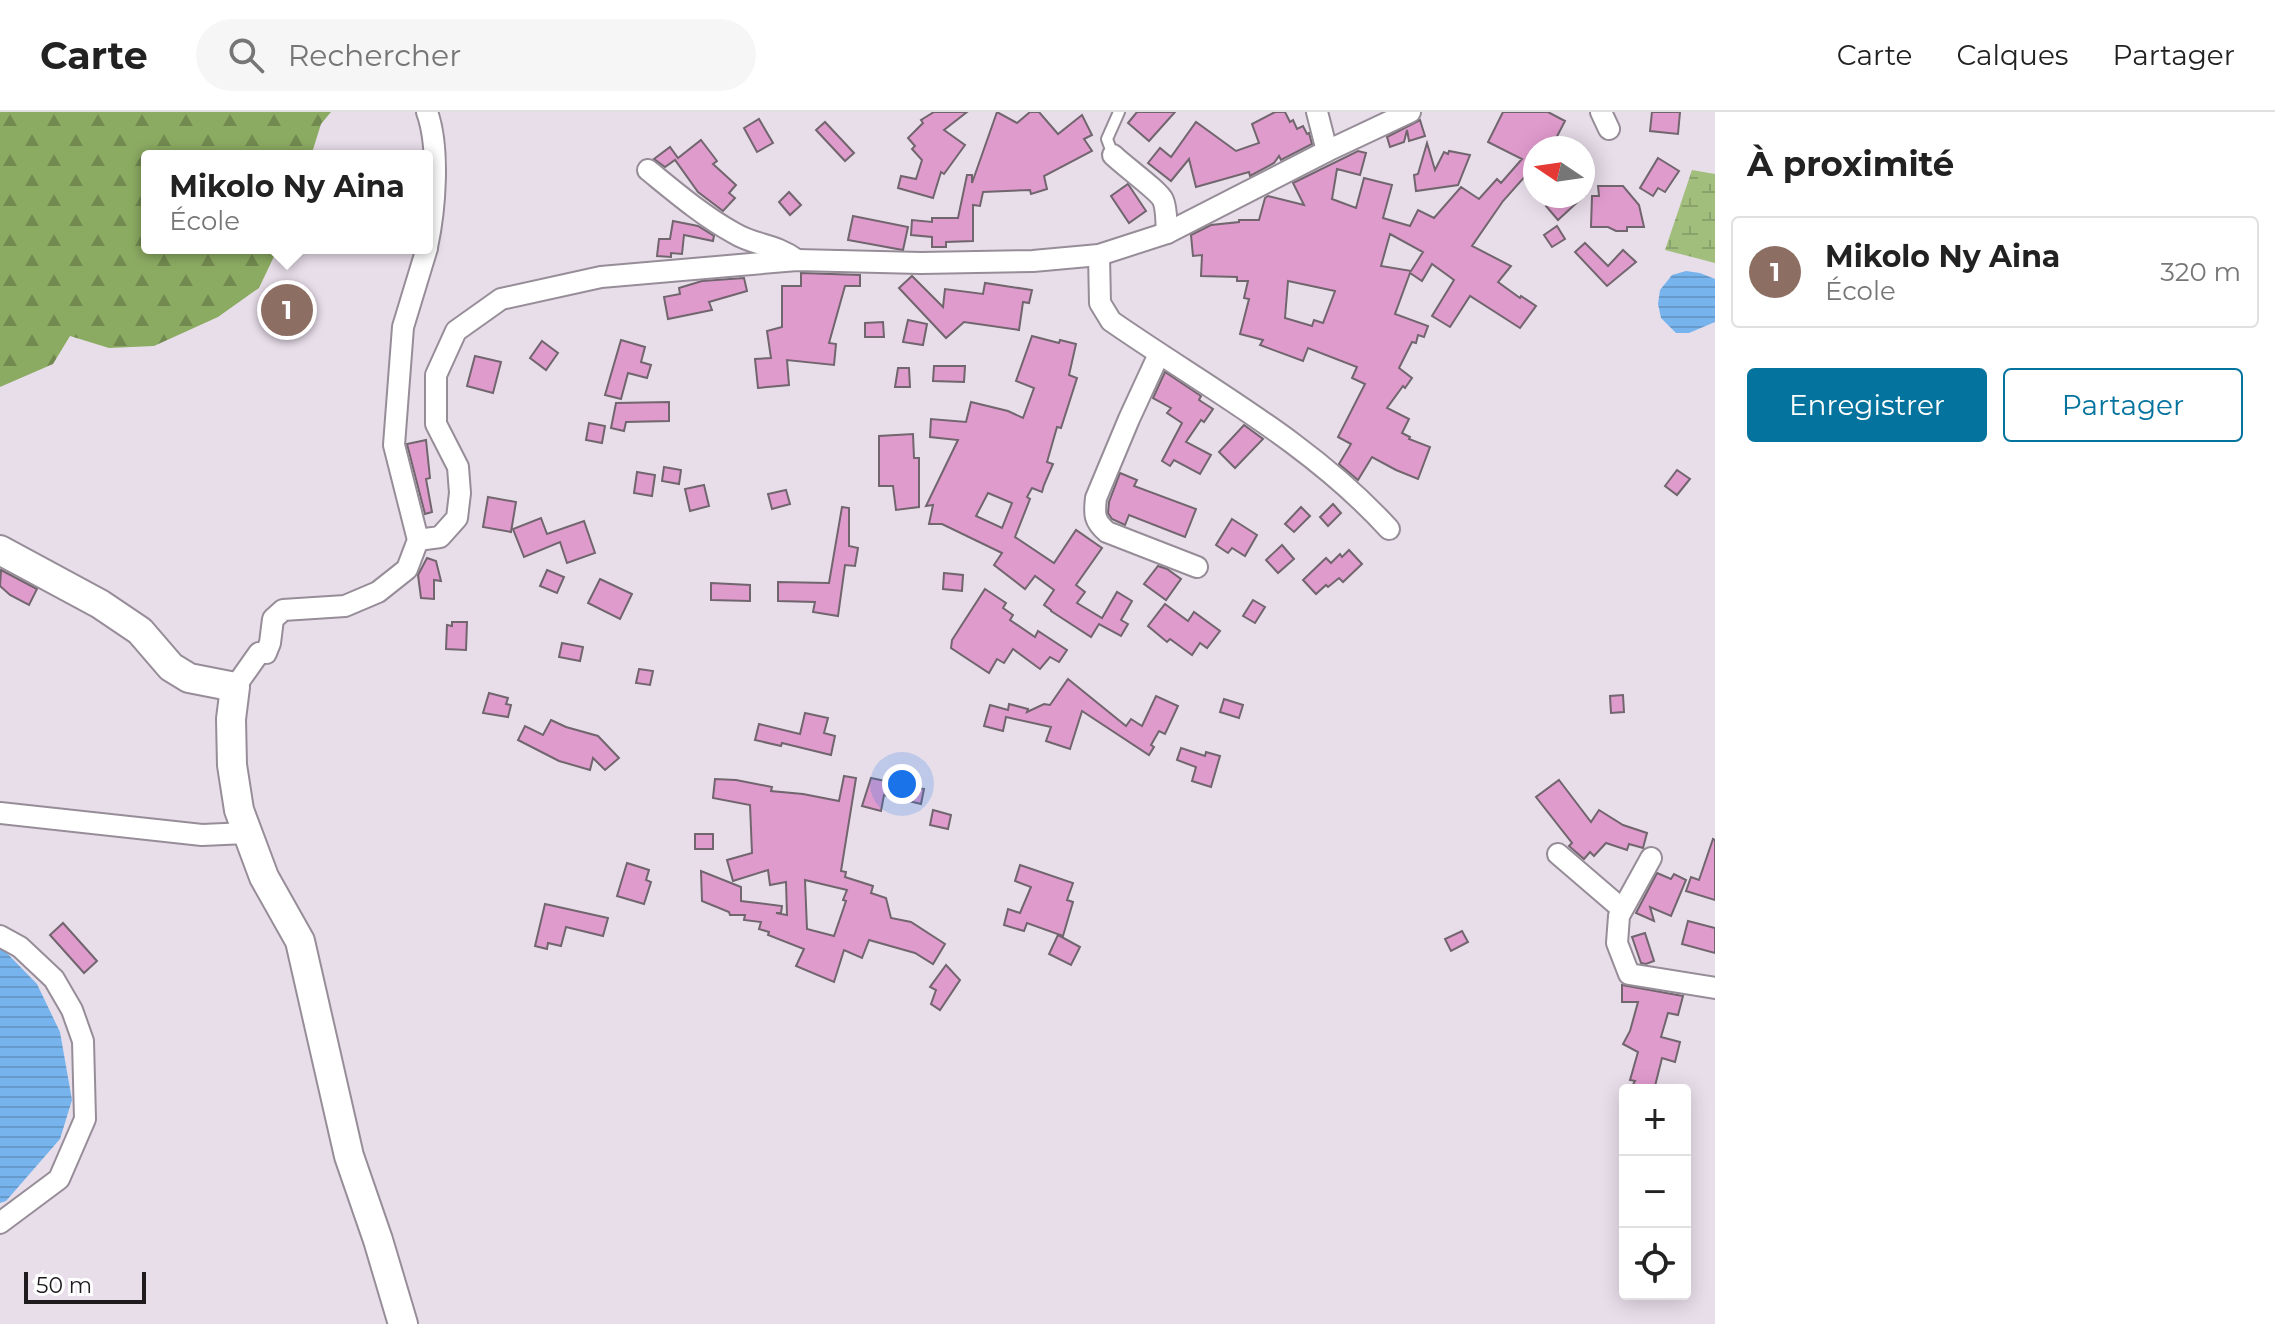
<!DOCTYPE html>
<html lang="fr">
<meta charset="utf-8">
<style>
:root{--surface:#fff;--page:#f6f6f6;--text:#222;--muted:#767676;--line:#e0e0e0;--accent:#04739e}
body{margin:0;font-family:Montserrat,sans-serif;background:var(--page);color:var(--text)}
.controls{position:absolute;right:24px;bottom:24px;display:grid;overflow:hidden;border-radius:8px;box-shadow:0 4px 20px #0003}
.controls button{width:72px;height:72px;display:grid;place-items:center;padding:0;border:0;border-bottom:2px solid var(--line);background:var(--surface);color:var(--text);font:40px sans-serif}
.compass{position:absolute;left:1523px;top:24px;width:72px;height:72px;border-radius:50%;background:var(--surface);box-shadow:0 4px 20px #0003;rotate:283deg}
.scale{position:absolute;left:24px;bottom:20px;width:122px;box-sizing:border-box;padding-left:8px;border:4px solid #1e1a1e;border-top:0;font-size:22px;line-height:28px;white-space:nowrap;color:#1e1a1e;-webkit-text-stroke:6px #fff;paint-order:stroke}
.you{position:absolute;left:902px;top:672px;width:28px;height:28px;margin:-20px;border:6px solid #fff;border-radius:50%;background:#1a73e8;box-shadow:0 0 0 12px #1a73e833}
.badge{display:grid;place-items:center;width:52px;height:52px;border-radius:50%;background:var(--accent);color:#fff;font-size:26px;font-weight:700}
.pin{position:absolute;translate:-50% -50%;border:4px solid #fff;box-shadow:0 2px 8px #0006}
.popup{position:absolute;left:141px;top:38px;width:292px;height:104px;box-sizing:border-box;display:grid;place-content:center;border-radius:8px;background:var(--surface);filter:drop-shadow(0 2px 6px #0005);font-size:26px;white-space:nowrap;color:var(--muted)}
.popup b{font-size:30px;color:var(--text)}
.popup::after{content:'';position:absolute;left:50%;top:100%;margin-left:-16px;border:16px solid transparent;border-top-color:var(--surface)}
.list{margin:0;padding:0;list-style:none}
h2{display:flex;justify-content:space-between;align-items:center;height:104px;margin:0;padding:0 32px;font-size:34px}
h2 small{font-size:26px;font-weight:400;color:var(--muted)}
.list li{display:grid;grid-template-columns:52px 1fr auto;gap:24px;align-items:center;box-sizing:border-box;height:112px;margin:0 16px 16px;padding:0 16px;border:2px solid var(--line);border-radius:8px}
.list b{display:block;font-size:30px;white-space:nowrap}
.list p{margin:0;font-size:26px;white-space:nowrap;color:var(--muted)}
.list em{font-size:26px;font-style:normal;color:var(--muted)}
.actions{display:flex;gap:16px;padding:24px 32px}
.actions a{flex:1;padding:18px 0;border:2px solid var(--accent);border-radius:8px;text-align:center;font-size:28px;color:var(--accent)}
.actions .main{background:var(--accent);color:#fff}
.icon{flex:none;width:44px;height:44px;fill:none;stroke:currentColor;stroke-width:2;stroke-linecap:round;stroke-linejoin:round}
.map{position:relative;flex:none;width:1715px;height:1212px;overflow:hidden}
header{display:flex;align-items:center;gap:48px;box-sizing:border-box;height:112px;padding:0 40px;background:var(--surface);border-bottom:2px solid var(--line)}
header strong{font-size:38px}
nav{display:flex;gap:44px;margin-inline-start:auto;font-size:28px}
.search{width:560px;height:72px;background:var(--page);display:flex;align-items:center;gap:20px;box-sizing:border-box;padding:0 28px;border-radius:44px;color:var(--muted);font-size:30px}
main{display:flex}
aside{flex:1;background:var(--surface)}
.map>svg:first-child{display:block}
</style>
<header>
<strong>Carte</strong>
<div class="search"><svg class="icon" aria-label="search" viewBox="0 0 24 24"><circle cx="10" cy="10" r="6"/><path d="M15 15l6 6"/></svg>Rechercher</div>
<nav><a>Carte</a><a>Calques</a><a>Partager</a></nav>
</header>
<main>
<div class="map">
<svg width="1715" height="1212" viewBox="0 0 1715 1212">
<defs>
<pattern id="forest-firs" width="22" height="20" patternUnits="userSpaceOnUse" patternTransform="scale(2)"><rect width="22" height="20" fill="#8cab62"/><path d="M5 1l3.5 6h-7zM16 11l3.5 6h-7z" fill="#728a50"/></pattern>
<pattern id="wetland-marsh" width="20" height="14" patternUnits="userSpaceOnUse" patternTransform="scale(2)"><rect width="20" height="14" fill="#a1be7d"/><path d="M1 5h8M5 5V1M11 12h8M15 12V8" fill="none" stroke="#8aa36c"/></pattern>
<pattern id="water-rules" width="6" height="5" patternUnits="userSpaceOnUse" patternTransform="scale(2)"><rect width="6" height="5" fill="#77b4ed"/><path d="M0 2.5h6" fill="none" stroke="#669acb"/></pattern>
</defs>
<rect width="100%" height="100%" fill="#e8deea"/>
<polygon fill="url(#forest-firs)" points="0,0 331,0 321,12 311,44 147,44 147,136 278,136 259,176 218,205 154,234 109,236 70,224 53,252 0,275"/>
<polygon fill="url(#wetland-marsh)" points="1692,58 1715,62 1715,151 1665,138"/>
<g fill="url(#water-rules)">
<polygon points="1686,159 1700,161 1715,167 1715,210 1689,221 1676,221 1661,206 1658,192 1660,178 1672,163"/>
<polygon points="0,834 37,872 60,920 72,988 60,1027 6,1089 0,1091"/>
</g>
<g fill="#e09bcd" stroke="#71656e" stroke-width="2" fill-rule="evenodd">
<polygon points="934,0 967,0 944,18 965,33 944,62 941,60 933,86 898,76 901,64 916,67 922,48 912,37 915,34 908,26 923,11 921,8"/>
<polygon points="997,0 1017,11 1030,0 1039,0 1058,22 1082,3 1092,23 1084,27 1092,39 1044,64 1047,77 1031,82 1030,78 983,80 980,94 973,93 973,129 946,130 946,135 932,135 932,125 911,123 912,108 932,110 932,106 958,106 967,63 972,63 972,71"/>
<polygon points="1137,0 1175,0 1149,29 1128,11"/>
<polygon points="1275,0 1285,0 1290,10 1293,8 1297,17 1303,14 1307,22 1309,21 1312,32 1281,48 1279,44 1274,51 1250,64 1249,60 1196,75 1189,47 1171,69 1148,51 1160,36 1171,45 1196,10 1236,39 1259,31 1252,12"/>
<path d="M1503,0H1548L1565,9L1551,36H1535V63L1529,60L1503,89L1472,134L1511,154L1498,170L1520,186L1521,184L1536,194L1520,216L1470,184L1450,215L1432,204L1454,168L1432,152L1422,169L1410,161L1395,202L1428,214L1424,225L1418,223L1416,231L1412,230L1399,256L1412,266L1405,276L1403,274L1387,296L1409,307L1402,321L1410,325L1409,327L1430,335L1418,367L1396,358L1372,345L1358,368L1339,352L1351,332L1338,325L1365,272L1352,266L1357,255L1308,236L1303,249L1260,233L1263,228L1240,222L1249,187L1244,186L1248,169H1237V165L1201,164L1202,143L1193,144L1191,123L1211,113L1239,110V108H1259L1265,86L1268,84L1304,93L1293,71L1358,39L1366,41L1360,63L1337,57L1332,87L1356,96L1364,66L1392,73L1383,106L1410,114L1418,98L1434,106L1461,75L1479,87L1497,67L1501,71L1522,47L1488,30ZM1390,122L1423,140L1411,159L1381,154ZM1288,169L1335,179L1323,211L1314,208L1312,214L1285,206Z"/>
<polygon points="1652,0 1680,0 1678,22 1650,19"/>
<polygon points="759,7 773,31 757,40 744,16"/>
<polygon points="1420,8 1425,24 1409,29 1407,18 1404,30 1390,35 1387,25"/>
<polygon points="825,10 854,41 845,49 816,18"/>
<polygon points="701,28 717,49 713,52 736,73 729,81 735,86 723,99 698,80 675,48 665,55 654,47 670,35 678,46"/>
<polygon points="1427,31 1435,58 1444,40 1448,42 1449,39 1470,43 1458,73 1416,79 1414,63 1418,62"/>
<polygon points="1658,46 1679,59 1665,80 1658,76 1653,84 1640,76"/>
<polygon points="1128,72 1146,99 1129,111 1111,84"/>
<polygon points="1598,74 1623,74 1639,93 1644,115 1627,115 1627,119 1616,119 1608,115 1591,115 1592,84 1599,84"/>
<polygon points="789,80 801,93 790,103 779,90"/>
<polygon points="1557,84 1584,84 1558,108 1546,94"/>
<polygon points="853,104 908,115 903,138 848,128"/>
<polygon points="673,109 698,114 714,124 713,129 684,123 682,142 671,141 671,145 657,144 659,127 670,127"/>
<polygon points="1557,114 1565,127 1552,135 1544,123"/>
<polygon points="1585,131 1608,154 1623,138 1636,150 1607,174 1575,140"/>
<polygon points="801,161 860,163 860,174 845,174 829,231 836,232 834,253 787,248 789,273 758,276 755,247 771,246 767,219 782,215 782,174 801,174"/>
<polygon points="912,164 943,195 945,177 983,182 985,171 1032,178 1029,191 1023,190 1019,218 964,210 946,226 899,176"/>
<polygon points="744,166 747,179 709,190 712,198 668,207 664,185 680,182 679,176 702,169"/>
<polygon points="908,208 927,212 923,233 903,230"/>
<polygon points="883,210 884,225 865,225 865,211"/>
<path d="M1032,224L1059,231L1060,228L1076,232L1069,263L1077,266L1061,316L1057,315L1047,350L1053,352L1044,373L1042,380L1032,376L1027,385L1030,387L1015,425L1054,451L1076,418L1102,436L1076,473L1085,480L1077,491L1102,506L1117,480L1132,489L1121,508L1128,512L1121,524L1099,512L1091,525L1051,499V498L1044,493L1054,478L1035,464L1025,477L994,453L1002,441L942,412H929L933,393L926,394L958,328L930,325L931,307L966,310L971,290L1008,299L1023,306L1034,276L1016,269ZM988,381L1012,391L1002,416L976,404Z"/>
<polygon points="621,228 645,235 641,250 651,253 647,266 628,261 621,287 605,283"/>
<polygon points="542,229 558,241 546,258 530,246"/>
<polygon points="475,244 501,250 493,281 467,274"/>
<polygon points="934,254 965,254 964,270 933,269"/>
<polygon points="898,256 909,256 910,275 895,275"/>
<polygon points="1165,260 1201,284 1199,288 1213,297 1204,310 1201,308 1186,330 1211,343 1200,362 1174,348 1170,354 1162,349 1182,311 1167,301 1171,296 1153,286"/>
<polygon points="669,290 669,309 626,310 624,319 611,316 616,291"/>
<polygon points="589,311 605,314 602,331 586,328"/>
<polygon points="1244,313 1263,327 1235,356 1219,340"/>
<polygon points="913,322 914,346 919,346 919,395 896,398 893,374 879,374 879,324"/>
<polygon points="426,328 430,366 426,367 432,400 425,402 407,332"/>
<polygon points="664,355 681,358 679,372 662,369"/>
<polygon points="1677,358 1690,367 1677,383 1665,374"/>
<polygon points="637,360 655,363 652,384 634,381"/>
<polygon points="1120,361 1137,368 1134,374 1196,397 1185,425 1129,403 1125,413 1112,407 1108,401 1109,390"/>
<polygon points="704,373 709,394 690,399 685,377"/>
<polygon points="786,378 790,392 772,397 768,382"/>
<polygon points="488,385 516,390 511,420 483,415"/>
<polygon points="1333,392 1341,401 1328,414 1320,405"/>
<polygon points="842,395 849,396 849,434 858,436 855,454 845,453 838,504 813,500 815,490 778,489 778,470 829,471"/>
<polygon points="1301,395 1310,404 1294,420 1285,412"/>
<polygon points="541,406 547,422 584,409 595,441 567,451 560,430 524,445 513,417"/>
<polygon points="1232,407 1257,423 1245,444 1232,436 1228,441 1216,433"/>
<polygon points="1282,433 1294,447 1278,461 1266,448"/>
<polygon points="1349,438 1362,452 1343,470 1339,466 1328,475 1326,473 1316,482 1303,468 1326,446 1331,451 1340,442 1342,445"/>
<polygon points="427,446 436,449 441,469 434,468 434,487 421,486 418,463"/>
<polygon points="1158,454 1167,457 1181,467 1166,488 1144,472"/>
<polygon points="1,458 37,477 29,493 10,483 0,474"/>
<polygon points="547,458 564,465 557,481 540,474"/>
<polygon points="944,461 963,463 962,479 943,477"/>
<polygon points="600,467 632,482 620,507 588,491"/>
<polygon points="711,471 750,473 750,489 711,488"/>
<polygon points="985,477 1006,491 1003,496 1013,503 1010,508 1035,525 1038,519 1067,538 1059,550 1050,545 1040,557 1013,537 1004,551 997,547 989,561 951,536 952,528"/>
<polygon points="1253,488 1265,495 1255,511 1243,504"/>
<polygon points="1165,492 1188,509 1194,500 1220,519 1207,536 1200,531 1192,543 1170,527 1167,530 1148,514"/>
<polygon points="452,510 467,510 466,538 446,537 447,513 452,514"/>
<polygon points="562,531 583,535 580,549 559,545"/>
<polygon points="639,557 653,559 650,573 636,571"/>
<polygon points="1068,567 1126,614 1131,607 1142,614 1156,584 1178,594 1165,622 1159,619 1151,633 1154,635 1149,643 1082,599 1070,637 1046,629 1051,615 1006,605 1003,619 984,614 990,593 1008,598 1009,592 1028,597 1027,600 1044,592 1050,593"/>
<polygon points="489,581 508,586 506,592 511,593 508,605 483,601"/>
<polygon points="1623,583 1624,600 1611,601 1610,584"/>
<polygon points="1224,587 1243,593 1239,606 1220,600"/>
<polygon points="805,601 828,606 824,621 835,624 831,643 782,631 781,634 755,628 759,612 800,622"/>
<polygon points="551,608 566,615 598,624 619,646 605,658 593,646 590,658 559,649 518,628 525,614 543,623"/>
<polygon points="1181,636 1205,644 1206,640 1220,644 1211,675 1192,669 1196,655 1177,648"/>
<path d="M844,664L856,666L841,759L846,760L845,765L873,774L871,781L886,786L891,806L911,810L945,832L933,852L915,841L869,828L862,846L844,838L834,870L796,854L804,837L768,823L769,820L759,817L761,810L744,808L745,803H730L729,800L702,789L701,759L741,775V789L782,794L781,801H776L787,803L786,770L770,773L768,758L733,769L727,748L752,741L750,693L713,686L715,667L736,668L772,675L771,679L803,682L839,689ZM805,768L847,778L843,788L846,789L834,824L807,817Z"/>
<polygon points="871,666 924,677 921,692 884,683 881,699 862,694"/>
<polygon points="1559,668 1591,710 1599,698 1623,713 1647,721 1643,736 1629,732 1627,738 1606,731 1594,744 1590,740 1584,747 1569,734 1572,731 1536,685"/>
<polygon points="933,698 951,703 948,717 930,713"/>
<rect x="695" y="722" width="18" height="15"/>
<polygon points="1713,727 1715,728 1715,788 1686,779 1691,765 1699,768"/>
<polygon points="627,751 649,758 646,768 651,770 644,792 617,784"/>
<polygon points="1020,753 1073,771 1067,788 1073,790 1063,824 1027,811 1024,819 1004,813 1008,797 1020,801 1031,775 1015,769"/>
<polygon points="1657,761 1671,767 1674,762 1686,768 1671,804 1650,795 1654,809 1636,801"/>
<polygon points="545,792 608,806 603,824 566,815 561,834 548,831 547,837 535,834"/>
<polygon points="1688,809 1715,816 1715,841 1682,832"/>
<polygon points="63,811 97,849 84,861 50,823"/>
<polygon points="1462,819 1468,830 1451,839 1445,827"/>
<polygon points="1645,821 1654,849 1646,852 1641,851 1632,825"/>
<polygon points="1058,823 1080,835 1071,853 1049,842"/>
<polygon points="946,853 960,868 940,898 931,892 936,878 930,875"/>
<polygon points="1622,873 1683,884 1678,903 1668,901 1661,925 1680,930 1675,950 1662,946 1654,978 1630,978 1635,969 1630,968 1638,940 1623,932 1630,919 1638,890 1622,890"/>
</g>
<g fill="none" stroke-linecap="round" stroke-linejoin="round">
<defs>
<polyline id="lane" points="1113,43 1107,27 1119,0"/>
<g id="street">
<path d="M427,0C440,36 435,98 427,135"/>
<polyline points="1317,0 1327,39"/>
<polyline points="1601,0 1609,17"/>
<path d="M1113,43C1123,53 1159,79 1163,88C1167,97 1166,110 1167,121"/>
<path d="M648,58C675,80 703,104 734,121C755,134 774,131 797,148"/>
<path d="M1099,143L1100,191L1111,209C1206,275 1310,330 1389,417"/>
<path d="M1159,242L1129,307L1096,386C1094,402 1094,409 1107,420L1197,455"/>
<polyline points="418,428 440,425 457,406 460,381 458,355 436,312 436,263 456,219 501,187 601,165 797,148 921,151 1033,149 1099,143 1167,121 1327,39 1410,0"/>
<polyline points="235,575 259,541 266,541 270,531 273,507 283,498 345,494 378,480 407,457 418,428 394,333 403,215 427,136"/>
<polyline points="0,701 202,723 247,721"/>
<polyline points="1558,742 1622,797"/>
<polyline points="1651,746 1619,804 1617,831 1629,862 1715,876"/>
<polyline points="0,824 20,835 54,867 72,898 83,929 85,1007 59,1067 0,1111"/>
</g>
<polyline id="secondary" points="0,438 100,492 140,519 171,555 189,566 235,575 231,607 232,653 239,698 264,765 300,829 349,1044 378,1128 403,1212"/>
</defs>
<use href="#lane" stroke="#968d98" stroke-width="14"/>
<use href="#street" stroke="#968d98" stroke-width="24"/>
<use href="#secondary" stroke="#968d98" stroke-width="32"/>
<use href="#lane" stroke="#fff" stroke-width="10"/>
<use href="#street" stroke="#fff" stroke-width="20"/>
<use href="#secondary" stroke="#fff" stroke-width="28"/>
</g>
</svg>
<div class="controls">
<button>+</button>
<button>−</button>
<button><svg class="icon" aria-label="locate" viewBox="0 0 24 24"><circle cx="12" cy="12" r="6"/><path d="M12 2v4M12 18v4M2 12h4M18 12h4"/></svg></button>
</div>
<svg class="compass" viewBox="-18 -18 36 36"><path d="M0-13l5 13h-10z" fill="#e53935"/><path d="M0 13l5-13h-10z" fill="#767676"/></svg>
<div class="scale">50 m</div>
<div class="you"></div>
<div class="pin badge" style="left:287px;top:198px;background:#8d6e63">1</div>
<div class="popup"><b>Mikolo Ny Aina</b>École</div>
</div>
<aside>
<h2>À proximité<small></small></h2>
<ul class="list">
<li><span class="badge" style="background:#8d6e63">1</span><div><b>Mikolo Ny Aina</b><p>École</p></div><em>320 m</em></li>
</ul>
<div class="actions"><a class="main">Enregistrer</a><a>Partager</a></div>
</aside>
</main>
